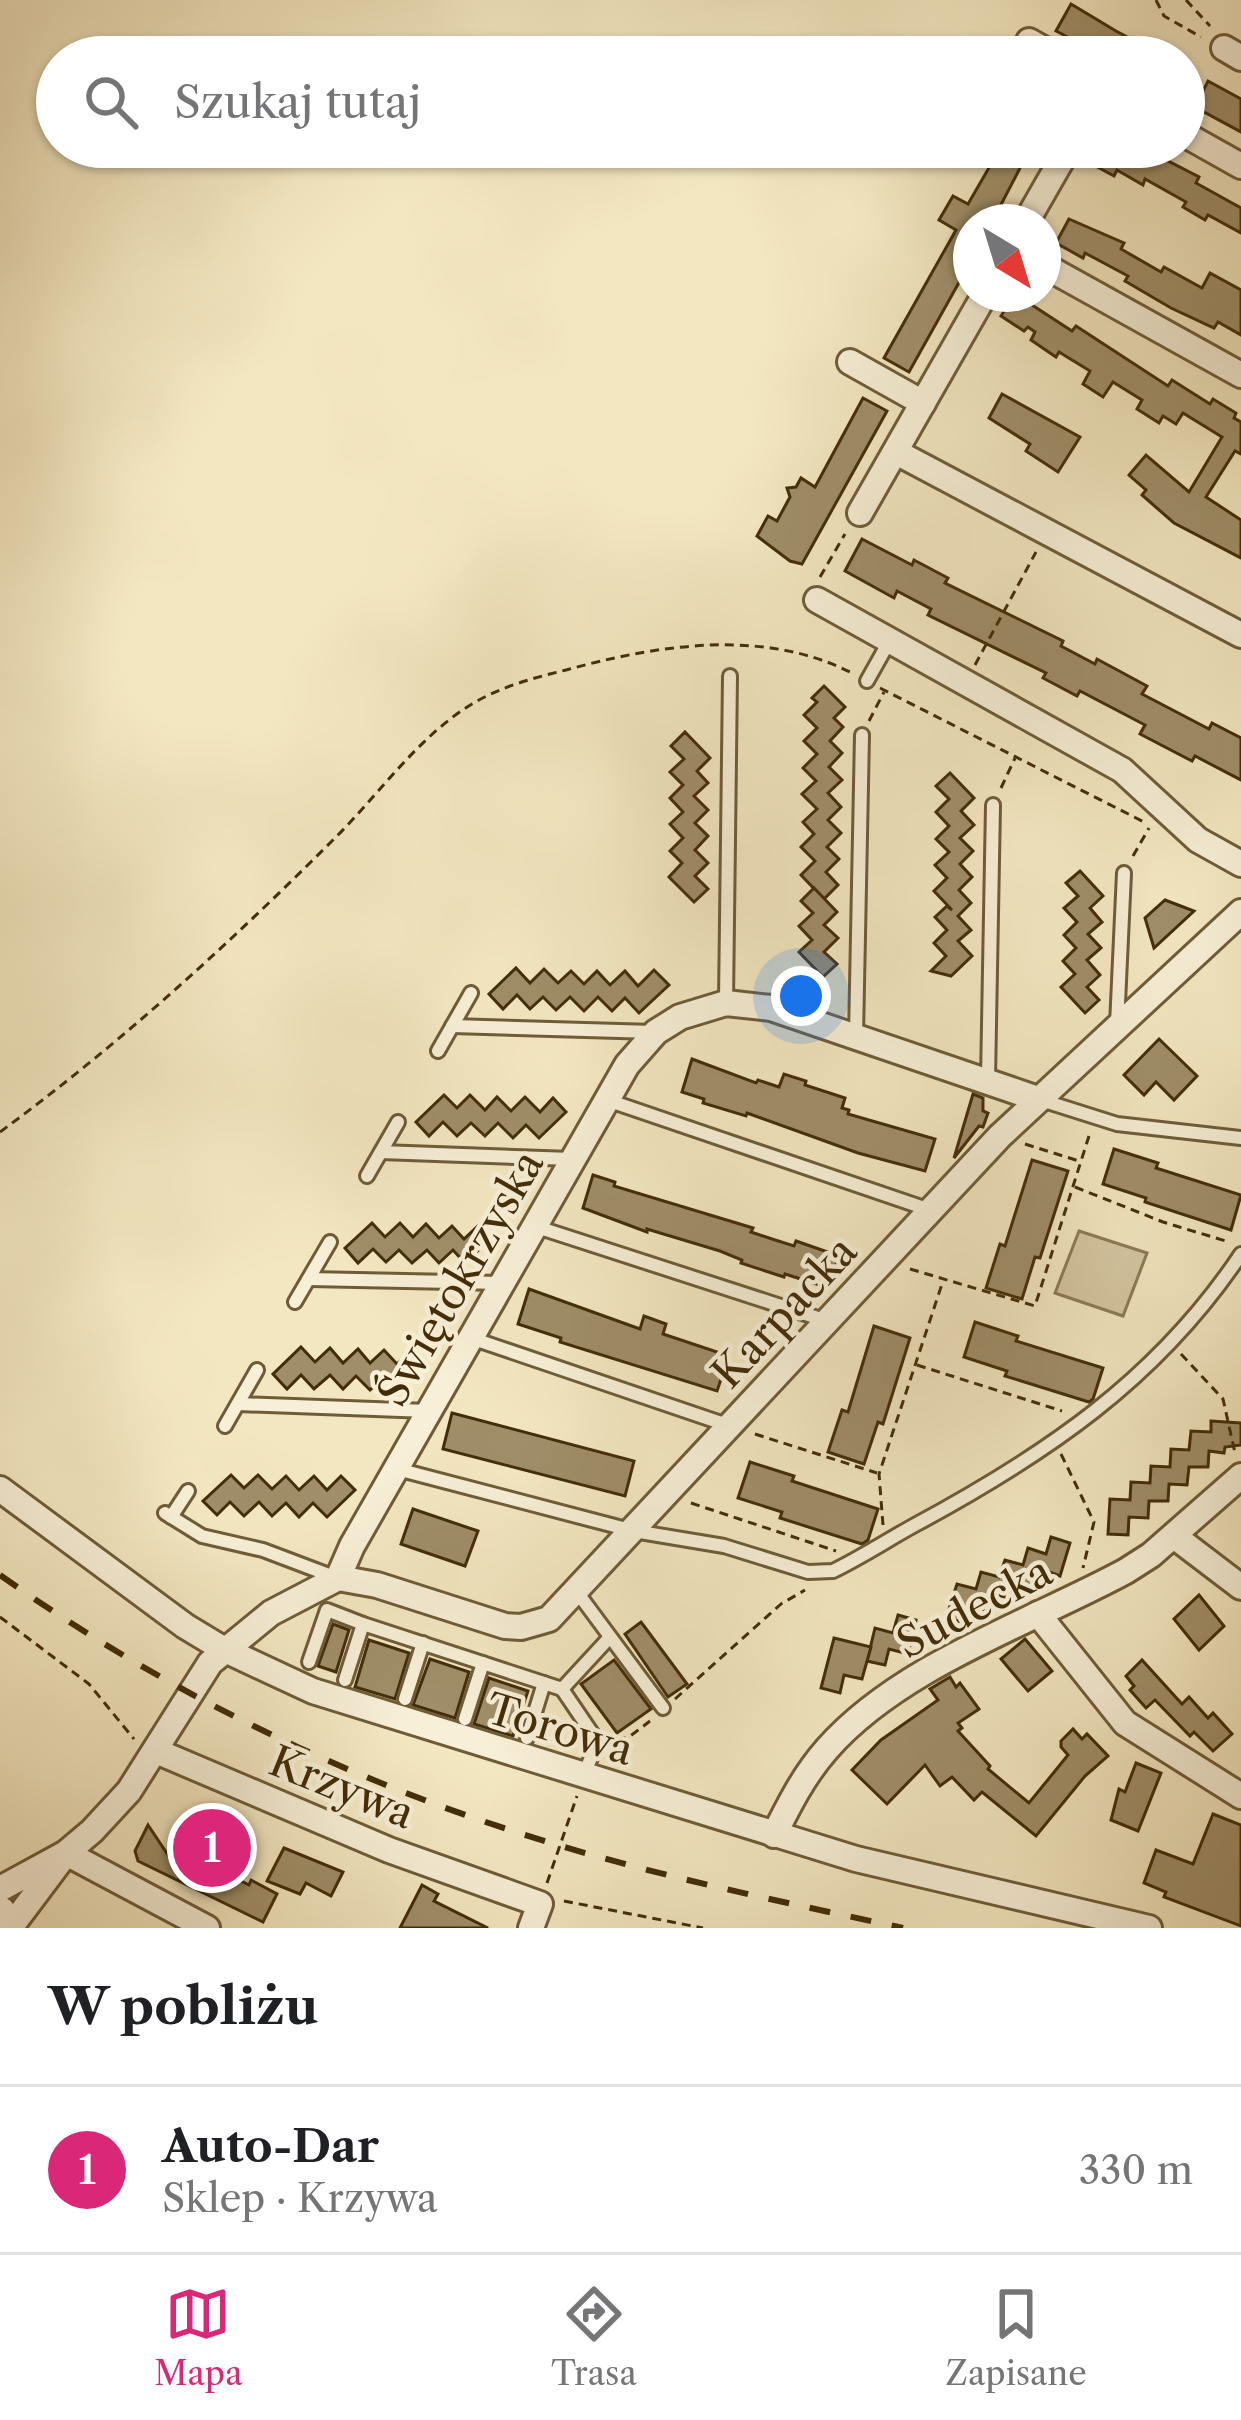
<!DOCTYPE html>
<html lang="pl">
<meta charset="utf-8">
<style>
:root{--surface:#fff;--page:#f6f6f6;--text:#202124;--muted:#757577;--line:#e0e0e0;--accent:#db2777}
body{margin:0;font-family:"Libre Caslon Text",serif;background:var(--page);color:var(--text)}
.compass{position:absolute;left:953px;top:204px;width:108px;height:108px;border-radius:50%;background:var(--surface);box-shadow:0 3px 9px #0004;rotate:142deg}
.you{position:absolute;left:801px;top:996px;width:42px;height:42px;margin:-30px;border:9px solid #fff;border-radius:50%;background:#1a73e8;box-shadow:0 0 0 18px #1a73e833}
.badge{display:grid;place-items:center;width:78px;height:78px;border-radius:50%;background:var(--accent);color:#fff;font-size:39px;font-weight:700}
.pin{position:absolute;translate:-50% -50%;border:6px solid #fff;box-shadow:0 3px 12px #0006}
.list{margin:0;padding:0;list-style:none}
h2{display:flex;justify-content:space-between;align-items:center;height:156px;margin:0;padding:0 48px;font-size:51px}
h2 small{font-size:39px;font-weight:400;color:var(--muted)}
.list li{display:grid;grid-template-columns:78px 1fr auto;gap:36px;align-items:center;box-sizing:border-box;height:168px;padding:0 48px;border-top:3px solid var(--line)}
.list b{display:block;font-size:45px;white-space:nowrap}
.list p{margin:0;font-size:39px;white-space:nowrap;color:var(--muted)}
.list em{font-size:39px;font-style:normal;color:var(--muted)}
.icon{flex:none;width:66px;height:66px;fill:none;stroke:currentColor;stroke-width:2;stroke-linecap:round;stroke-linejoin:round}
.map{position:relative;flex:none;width:1241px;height:1928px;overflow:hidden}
.search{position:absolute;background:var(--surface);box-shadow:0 3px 9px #0004;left:36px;right:36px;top:36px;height:132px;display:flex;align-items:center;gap:30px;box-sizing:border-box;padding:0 42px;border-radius:66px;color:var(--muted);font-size:45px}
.sheet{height:324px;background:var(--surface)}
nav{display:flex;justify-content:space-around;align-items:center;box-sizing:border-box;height:168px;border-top:3px solid var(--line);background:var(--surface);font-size:33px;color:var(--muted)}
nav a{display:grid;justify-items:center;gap:6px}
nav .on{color:var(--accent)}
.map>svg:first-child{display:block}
</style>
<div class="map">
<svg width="1241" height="1928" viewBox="0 0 1241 1928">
<rect width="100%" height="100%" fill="#f3e7c1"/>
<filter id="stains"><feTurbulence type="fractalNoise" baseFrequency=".00167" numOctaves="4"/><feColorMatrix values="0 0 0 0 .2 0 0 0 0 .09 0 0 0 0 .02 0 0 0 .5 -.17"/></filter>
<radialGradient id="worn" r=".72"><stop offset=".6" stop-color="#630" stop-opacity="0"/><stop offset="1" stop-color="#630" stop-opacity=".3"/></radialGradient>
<polygon fill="#d5c7a2" stroke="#8c7a56" stroke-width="3" points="1079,1231 1147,1253 1123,1316 1055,1293"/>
<g fill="#9f8e69" stroke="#432d09" stroke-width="3">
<polygon points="1071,4 1116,31 1165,57 1106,57 1056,31"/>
<polygon points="1208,81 1241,99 1241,132 1195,107"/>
<polygon points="1001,147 1031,147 994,218 1002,222 971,222 971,261 909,372 884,358 956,230 939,220 953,196 968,204"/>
<polygon points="1100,147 1141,147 1199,177 1196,183 1241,208 1241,233 1208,215 1205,220 1183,207 1186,202 1145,179 1143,185 1117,170 1114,176 1090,163"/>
<polygon points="1069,219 1124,243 1121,249 1161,272 1164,267 1202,288 1210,273 1241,290 1241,335 1218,322 1214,328 1171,308 1125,281 1128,276 1085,253 1083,258 1056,243"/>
<polygon points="1015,294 1072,331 1076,326 1168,386 1172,380 1210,404 1213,399 1236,413 1234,418 1241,422 1241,454 1235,451 1206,497 1241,520 1241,558 1174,523 1142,495 1146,490 1129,475 1146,455 1189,492 1222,437 1183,413 1176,424 1163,416 1159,423 1137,409 1142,400 1113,382 1103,397 1083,384 1090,371 1059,352 1056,357 1031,340 1035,332 1028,327 1024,331 1001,316"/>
<polygon points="1002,394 1080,437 1058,472 1026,451 1030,444 989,418"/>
<polygon points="863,398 887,411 802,564 790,561 757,536 768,516 777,521 790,497 787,488 796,487 801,478 815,487"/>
<polygon points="862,539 912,565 914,560 948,578 945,583 1063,641 1061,646 1095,664 1097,659 1147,686 1142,694 1209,729 1212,723 1241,738 1241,780 1195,756 1192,761 1140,734 1145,725 1080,691 1077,696 1043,678 1046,673 928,615 931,609 897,591 894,598 845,571"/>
<polygon points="824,686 845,707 834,718 843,727 830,741 842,753 829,767 842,780 828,793 841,807 828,820 841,833 827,847 839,859 826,872 838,885 824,899 801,875 815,861 801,847 814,834 803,822 817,809 802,794 816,781 803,768 817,754 804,741 817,728 804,715 817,702 812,698"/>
<polygon points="685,732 710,758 697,771 708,783 694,796 708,810 695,823 708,836 695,850 708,863 695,876 708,889 694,902 669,877 682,863 670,851 683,838 670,824 683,812 670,798 683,785 670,772 684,759 671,746"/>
<polygon points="950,773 974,798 961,811 974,825 960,838 973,851 960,864 972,877 959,890 971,903 958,916 971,930 958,941 972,956 951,976 931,971 946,956 934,943 947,930 935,917 947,906 952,910 934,891 947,878 935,865 949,852 936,839 949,826 936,812 949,799 936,786"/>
<polygon points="1080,871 1103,896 1090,908 1102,922 1088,934 1101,948 1087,960 1100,975 1087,987 1099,1000 1085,1013 1061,987 1075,974 1063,961 1076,948 1064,935 1077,922 1064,908 1078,896 1066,883"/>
<polygon points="814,888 837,912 824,925 838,938 824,952 837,964 823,977 799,952 812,940 799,926 813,913 801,901"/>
<polygon points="1165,900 1194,911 1154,948 1145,918"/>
<polygon points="516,968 530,983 544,969 558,983 571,971 584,984 597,971 610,985 625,971 638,986 654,970 669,985 639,1013 625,998 612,1011 598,997 584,1011 570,997 556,1010 543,997 530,1009 517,995 503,1009 489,994"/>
<polygon points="1159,1039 1197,1076 1174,1100 1156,1082 1144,1095 1124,1075"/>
<polygon points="692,1059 756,1083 758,1080 779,1087 784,1074 806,1081 805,1085 845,1098 842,1108 849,1110 848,1114 935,1139 925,1171 858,1153 747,1113 746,1116 703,1103 704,1099 682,1092"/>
<polygon points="973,1094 983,1098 983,1111 988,1113 983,1127 979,1126 954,1158"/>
<polygon points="444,1095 457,1108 470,1095 485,1110 497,1097 511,1111 525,1097 540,1112 553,1098 566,1112 539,1138 526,1125 513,1138 498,1123 485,1136 471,1123 457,1136 443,1122 429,1136 416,1122"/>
<polygon points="1114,1149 1158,1163 1156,1168 1241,1195 1231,1230 1145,1202 1146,1198 1103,1184"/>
<polygon points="1032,1160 1068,1171 1040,1258 1035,1257 1022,1299 986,1288 1000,1244 1005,1246"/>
<polygon points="593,1175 615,1182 614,1186 753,1228 751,1232 772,1239 794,1246 796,1241 839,1256 829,1288 785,1274 784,1277 741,1263 742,1260 720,1251 647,1229 647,1232 583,1208"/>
<polygon points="372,1223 385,1237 400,1223 413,1237 426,1224 439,1238 452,1226 464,1239 479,1225 491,1238 465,1263 453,1250 439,1263 427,1250 412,1263 399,1250 386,1262 373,1249 358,1263 345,1248"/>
<polygon points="529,1289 640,1329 644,1316 666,1324 663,1334 729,1356 717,1391 560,1342 561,1338 518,1324"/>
<polygon points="975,1322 1018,1336 1016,1341 1103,1368 1093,1399 1089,1402 1005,1376 1007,1371 964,1357"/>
<polygon points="874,1326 910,1338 883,1424 878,1422 864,1464 828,1452 842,1410 848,1412"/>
<polygon points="301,1347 315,1362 330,1348 343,1363 358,1349 370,1363 384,1350 397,1364 411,1352 424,1365 397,1390 385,1377 370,1390 356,1376 343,1389 330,1375 314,1389 301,1375 287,1389 273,1374"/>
<polygon points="452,1413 634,1461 625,1496 443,1449"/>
<polygon points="1211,1421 1241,1423 1241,1445 1225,1447 1224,1453 1209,1451 1208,1467 1189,1467 1187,1485 1169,1484 1168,1501 1149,1501 1148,1518 1129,1517 1128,1535 1108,1534 1110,1499 1130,1500 1131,1482 1150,1483 1151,1466 1170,1467 1171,1449 1189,1450 1191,1431 1211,1432"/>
<polygon points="750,1462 794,1476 792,1481 878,1509 868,1540 862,1544 780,1518 782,1512 738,1498"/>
<polygon points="231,1475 244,1488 258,1475 272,1489 286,1476 299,1490 314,1476 327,1490 341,1476 355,1490 327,1517 313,1503 299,1517 286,1503 272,1516 259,1502 244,1516 230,1502 217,1515 203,1501"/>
<polygon points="413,1509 478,1531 465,1566 401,1544"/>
<polygon points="1051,1537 1070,1543 1060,1576 1041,1569 1035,1587 1018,1582 1012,1599 994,1594 988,1611 971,1605 965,1623 946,1618 957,1584 976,1589 981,1572 999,1577 1005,1560 1023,1565 1028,1548 1046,1554"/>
<polygon points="1199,1595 1224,1626 1199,1650 1174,1619"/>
<polygon points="898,1615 916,1620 908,1654 889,1649 885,1665 867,1661 875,1628 893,1633"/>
<polygon points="641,1622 687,1684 668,1697 625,1634"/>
<polygon points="333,1624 349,1630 336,1672 318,1666"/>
<polygon points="834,1638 871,1647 862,1679 844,1675 840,1693 821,1688"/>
<polygon points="1025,1639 1052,1671 1028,1691 1001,1659"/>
<polygon points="369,1640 409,1653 395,1699 355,1687"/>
<polygon points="430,1659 469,1672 455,1718 413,1705"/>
<polygon points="614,1660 651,1709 617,1733 581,1684"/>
<polygon points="1142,1660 1182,1704 1189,1697 1208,1718 1213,1713 1232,1734 1213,1751 1194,1732 1190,1736 1155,1700 1146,1708 1130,1690 1134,1686 1126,1676"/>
<polygon points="950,1677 956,1687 960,1683 979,1709 958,1723 962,1728 958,1731 990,1766 988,1769 1029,1803 1068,1755 1061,1747 1061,1741 1073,1729 1082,1739 1087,1734 1108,1756 1085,1776 1036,1836 982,1792 974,1800 952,1777 940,1786 925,1765 887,1804 852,1770 881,1740 938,1700 930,1689"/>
<polygon points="489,1678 528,1691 513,1736 474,1724"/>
<polygon points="1136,1763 1161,1773 1138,1831 1111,1820 1119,1789 1125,1792"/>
<polygon points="1213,1814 1241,1825 1241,1926 1164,1897 1166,1892 1144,1883 1156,1850 1193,1864"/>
<polygon points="148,1825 182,1876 207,1827 233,1840 218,1869 249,1885 251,1880 277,1894 263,1922 138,1861 135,1851"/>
<polygon points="284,1848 343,1872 331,1896 306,1883 300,1894 267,1881"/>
<polygon points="422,1885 438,1894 434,1901 488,1928 400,1928"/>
</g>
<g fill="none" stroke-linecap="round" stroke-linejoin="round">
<defs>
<g id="service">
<polyline points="867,681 890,640"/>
<polyline points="726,1002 730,676"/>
<polyline points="1117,1025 1124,873"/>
<polyline points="452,1026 654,1032"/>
<polyline points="856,1036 862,735"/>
<polyline points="438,1051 471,993"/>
<polyline points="988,1079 993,805"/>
<polyline points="1038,1099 1117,1124 1241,1138"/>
<polyline points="607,1100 930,1210"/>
<polyline points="381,1152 571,1159"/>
<polyline points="367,1176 398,1122"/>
<polyline points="534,1226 827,1321"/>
<polyline points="309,1279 501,1283"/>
<polyline points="295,1302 330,1242"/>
<polyline points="471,1338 730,1426"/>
<polyline points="238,1404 428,1411"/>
<polyline points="225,1426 257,1370"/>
<path d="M397,1469L634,1531L724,1546L808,1572L833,1571C860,1558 886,1541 913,1526C1045,1455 1157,1380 1241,1254"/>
<polyline points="165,1513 202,1536 263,1550 337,1578"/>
<polyline points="171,1517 188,1491"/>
<polyline points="577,1592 663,1708"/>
<polyline points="309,1662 327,1610 363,1624"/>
<polyline points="345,1680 363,1624 562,1689 610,1637"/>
<polyline points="562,1689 598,1742 583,1776"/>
<polyline points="405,1699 423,1643"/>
<polyline points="465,1719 483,1663"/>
<polyline points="527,1738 544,1683"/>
</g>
<g id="minor">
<polyline points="1029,41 1057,57"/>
<polyline points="1224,48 1241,58"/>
<polyline points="1184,134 1241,166"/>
<polyline points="1026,222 1069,147"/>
<polyline points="1043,265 1241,375"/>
<polyline points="850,362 923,403"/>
<polyline points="896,452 1241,635"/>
<polyline points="860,513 985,294"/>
<polyline points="817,600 1122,770 1198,840 1241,864"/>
<polyline points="0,1489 185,1626 223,1649 313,1691 856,1859 1149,1928"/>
<polyline points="1174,1536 1241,1587"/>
<polyline points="338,1578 377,1585 505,1626 521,1627 549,1619 1000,1136 1241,912"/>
<polyline points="1038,1614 1125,1723 1241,1796"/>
<polyline points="156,1751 389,1850 540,1904 531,1928"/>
<path d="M774,1835C789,1805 804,1775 827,1749C900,1666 1030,1623 1126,1571L1151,1555L1241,1476"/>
<polyline points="66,1853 207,1928"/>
<polyline points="0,1889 66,1853 92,1831 129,1791 210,1663 271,1613 338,1578 352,1546 607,1100 627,1065 656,1032 680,1017 726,1003 771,1008 1038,1099"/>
<polyline points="10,1928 61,1860"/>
</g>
<polyline id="tertiary" points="0,1912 8,1928"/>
</defs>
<use href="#service" stroke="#6f5c37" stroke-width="18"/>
<use href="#minor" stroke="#6f5c37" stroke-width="30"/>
<use href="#tertiary" stroke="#6f5c37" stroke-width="36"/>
<g stroke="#432d09" stroke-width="3" stroke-dasharray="9 6" stroke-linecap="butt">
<polyline points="1156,0 1164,16 1201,37"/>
<polyline points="1186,0 1210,26"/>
<polyline points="820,577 845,534"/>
<polyline points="975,665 1036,552"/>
<polyline points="880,688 1144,822"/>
<polyline points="869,721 884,692"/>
<polyline points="1001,788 1015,758"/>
<polyline points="1133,856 1149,828"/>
<path d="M0,1132C120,1044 230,943 335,838C379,794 419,736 472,704C500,687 533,678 566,670C657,645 762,628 850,672"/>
<polyline points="1025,1144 1079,1161"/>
<polyline points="1075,1187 1163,1222 1229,1242"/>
<polyline points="910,1269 1035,1306 1089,1136"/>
<polyline points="1181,1354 1223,1399 1235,1453"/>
<polyline points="917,1365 1062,1411"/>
<polyline points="755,1434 877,1473"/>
<polyline points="1061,1454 1094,1522 1083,1568"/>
<polyline points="691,1503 836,1551"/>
<polyline points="883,1525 879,1474 943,1281"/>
<polyline points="0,1617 89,1684 134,1739"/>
<polyline points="675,1699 781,1604 805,1590"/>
<polyline points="617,1739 629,1737 650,1721"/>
<polyline points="547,1883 577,1796"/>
<polyline points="564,1901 703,1928"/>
</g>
<use href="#service" stroke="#f7efd7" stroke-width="12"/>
<use href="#minor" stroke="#f7efd7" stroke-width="24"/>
<use href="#tertiary" stroke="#f7efd7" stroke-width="30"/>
<path stroke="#432d09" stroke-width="6" stroke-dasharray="21 21" stroke-linecap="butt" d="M0,1575C166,1693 353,1783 548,1842C665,1878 784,1902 903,1928"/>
</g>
<g text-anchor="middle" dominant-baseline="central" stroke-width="9" stroke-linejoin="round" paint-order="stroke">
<g font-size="42" fill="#432d09" stroke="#f7efd7">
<text transform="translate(460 1278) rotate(-60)">Świętokrzyska</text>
<text transform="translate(784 1312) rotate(-47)">Karpacka</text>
<text transform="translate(974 1607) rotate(-28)">Sudecka</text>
<text transform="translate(560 1729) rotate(17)">Torowa</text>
<text transform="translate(342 1787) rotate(22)">Krzywa</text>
</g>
</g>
<rect width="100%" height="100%" filter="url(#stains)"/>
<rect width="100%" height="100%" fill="url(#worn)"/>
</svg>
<svg class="compass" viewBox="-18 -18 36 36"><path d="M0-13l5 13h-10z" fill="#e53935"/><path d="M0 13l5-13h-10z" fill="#757577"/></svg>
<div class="you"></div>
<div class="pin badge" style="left:212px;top:1848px">1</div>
<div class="search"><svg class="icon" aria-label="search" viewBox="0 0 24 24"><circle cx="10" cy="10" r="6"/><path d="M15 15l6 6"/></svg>Szukaj tutaj</div>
</div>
<section class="sheet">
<h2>W pobliżu<small></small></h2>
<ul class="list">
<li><span class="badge">1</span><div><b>Auto-Dar</b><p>Sklep · Krzywa</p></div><em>330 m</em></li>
</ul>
</section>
<nav>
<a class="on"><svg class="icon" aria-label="map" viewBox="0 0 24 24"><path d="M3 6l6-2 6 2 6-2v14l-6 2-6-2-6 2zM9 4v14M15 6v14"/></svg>Mapa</a>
<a><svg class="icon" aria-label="directions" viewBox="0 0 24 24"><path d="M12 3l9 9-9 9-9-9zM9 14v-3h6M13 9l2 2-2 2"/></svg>Trasa</a>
<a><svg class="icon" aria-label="saved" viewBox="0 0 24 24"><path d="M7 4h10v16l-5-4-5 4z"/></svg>Zapisane</a>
</nav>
